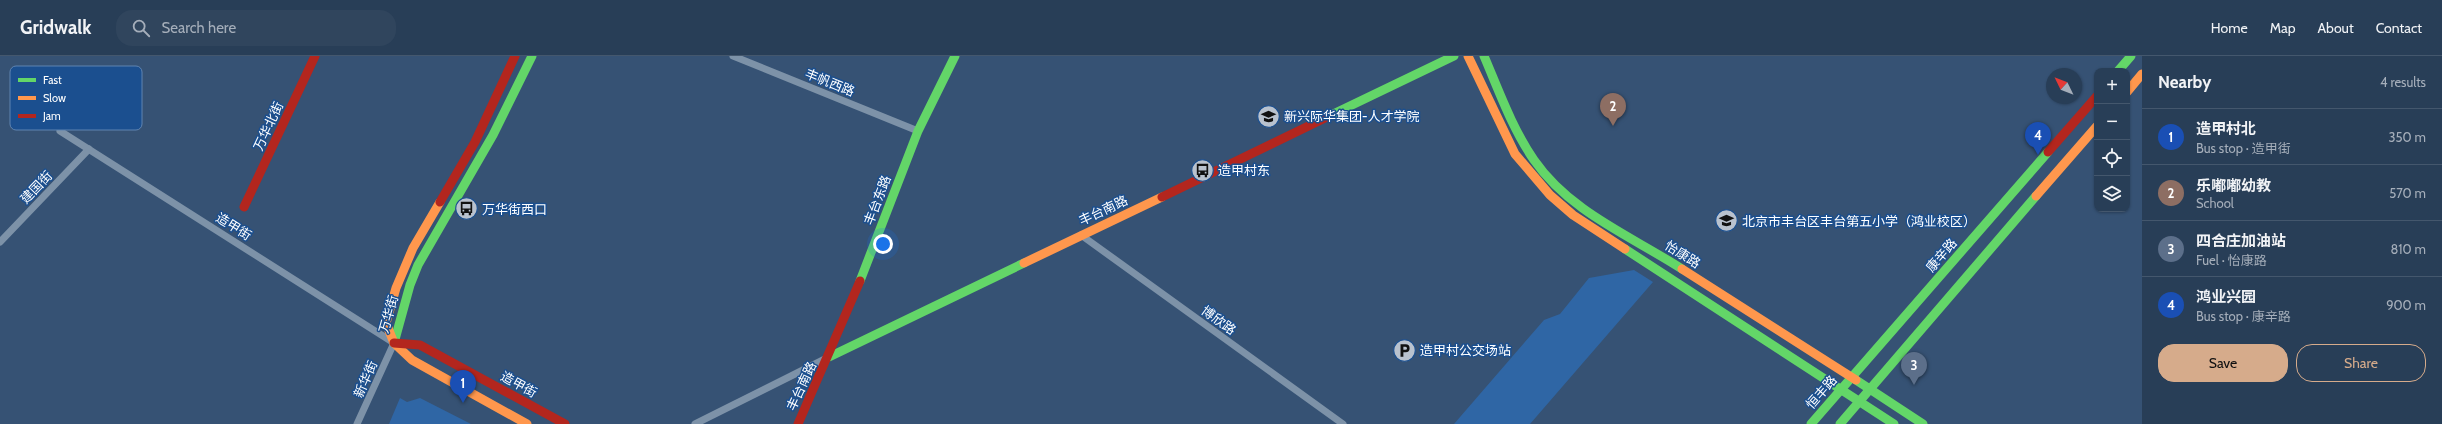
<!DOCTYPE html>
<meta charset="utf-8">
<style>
:root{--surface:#283e57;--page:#30455d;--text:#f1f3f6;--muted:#a5aeba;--line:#44576d;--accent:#d6ab8b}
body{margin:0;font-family:Cabin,"Noto Sans SC",sans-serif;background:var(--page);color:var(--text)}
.controls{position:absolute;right:12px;top:12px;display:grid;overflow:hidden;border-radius:8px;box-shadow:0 1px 3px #0004}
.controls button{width:36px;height:36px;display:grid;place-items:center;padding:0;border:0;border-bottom:1px solid var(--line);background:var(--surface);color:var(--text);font:20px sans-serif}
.compass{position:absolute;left:2046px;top:12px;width:36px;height:36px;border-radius:50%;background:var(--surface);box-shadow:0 1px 3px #0004;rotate:313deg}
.you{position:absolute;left:883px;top:188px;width:14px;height:14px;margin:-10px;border:3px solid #fff;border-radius:50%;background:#1a73e8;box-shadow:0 0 0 6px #1a73e833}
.badge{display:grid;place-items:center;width:26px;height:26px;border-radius:50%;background:var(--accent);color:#fff;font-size:13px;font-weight:700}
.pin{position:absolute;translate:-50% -33px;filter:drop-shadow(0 1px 2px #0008)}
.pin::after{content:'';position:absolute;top:21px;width:14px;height:12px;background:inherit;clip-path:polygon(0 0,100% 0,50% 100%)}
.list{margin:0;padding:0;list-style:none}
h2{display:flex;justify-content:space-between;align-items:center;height:52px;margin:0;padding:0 16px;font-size:17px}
h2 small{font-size:13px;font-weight:400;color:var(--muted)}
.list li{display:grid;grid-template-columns:26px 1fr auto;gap:12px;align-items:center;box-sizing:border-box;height:56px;padding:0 16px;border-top:1px solid var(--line)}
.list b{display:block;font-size:15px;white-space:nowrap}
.list p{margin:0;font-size:13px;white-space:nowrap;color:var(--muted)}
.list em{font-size:13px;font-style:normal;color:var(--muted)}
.actions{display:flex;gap:8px;padding:12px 16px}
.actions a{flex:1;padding:9px 0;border:1px solid var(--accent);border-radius:16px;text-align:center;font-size:14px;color:var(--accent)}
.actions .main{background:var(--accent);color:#111}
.icon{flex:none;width:22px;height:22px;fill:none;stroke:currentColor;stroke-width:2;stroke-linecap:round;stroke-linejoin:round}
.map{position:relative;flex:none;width:2142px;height:368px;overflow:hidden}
header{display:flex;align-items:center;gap:24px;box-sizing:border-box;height:56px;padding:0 20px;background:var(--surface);border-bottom:1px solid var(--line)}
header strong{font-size:19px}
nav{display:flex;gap:22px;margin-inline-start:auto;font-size:14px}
.search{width:280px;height:36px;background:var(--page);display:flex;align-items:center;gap:10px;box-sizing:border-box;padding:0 14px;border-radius:16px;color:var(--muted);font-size:15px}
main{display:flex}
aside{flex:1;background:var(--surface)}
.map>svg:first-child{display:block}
</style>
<header>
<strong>Gridwalk</strong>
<div class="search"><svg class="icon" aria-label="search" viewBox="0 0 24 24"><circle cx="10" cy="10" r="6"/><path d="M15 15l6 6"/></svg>Search here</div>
<nav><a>Home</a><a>Map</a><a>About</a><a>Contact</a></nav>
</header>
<main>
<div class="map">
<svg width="2142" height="368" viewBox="0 0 2142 368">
<rect width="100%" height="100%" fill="#365274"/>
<g fill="#2f66a5">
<polygon points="1634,214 1653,226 1530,368 1454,368 1544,264 1560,258 1589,222"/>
<polygon points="400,342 407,346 420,342 471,368 389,368"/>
</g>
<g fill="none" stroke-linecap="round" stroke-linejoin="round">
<g stroke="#7d92a8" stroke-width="7">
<polyline points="733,0 918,75"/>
<polyline points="60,75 394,287 357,368"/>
<polyline points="1081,179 1343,368"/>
<polyline points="0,186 89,93"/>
<polyline points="695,368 829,301"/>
</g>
<g stroke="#63d668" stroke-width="9">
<path d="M1484,0C1499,35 1512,72 1534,104C1570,156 1631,180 1682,213"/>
<polyline points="2118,15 2131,0"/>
<polyline points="1327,61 1454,0"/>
<polyline points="1625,193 1894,368"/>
<polyline points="860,225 918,75 955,0"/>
<polyline points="394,287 410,229 418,209 493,79 532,0"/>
<polyline points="829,301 1024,207"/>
<polyline points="1856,324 1923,368"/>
<polyline points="1811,368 2048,96"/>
<polyline points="1840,368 2036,140"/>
</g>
<g stroke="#ff974d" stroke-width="9">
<polyline points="1468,0 1515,98 1550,139 1573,159 1625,193"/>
<polyline points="2127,36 2142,18"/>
<polyline points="2036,140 2097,70"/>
<polyline points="440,146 413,192 396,232 386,267 394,287 412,304 527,368"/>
<polyline points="1024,207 1162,141"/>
<polyline points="1682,213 1856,324"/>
</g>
<g stroke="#b3261e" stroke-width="9">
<polyline points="2048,96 2097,40"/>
<polyline points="1162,141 1327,61"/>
<polyline points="440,146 475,86 515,0"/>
<polyline points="244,151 315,0"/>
<polyline points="394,287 420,289 565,368"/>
<polyline points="798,368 860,225"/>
</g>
</g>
<defs>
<symbol id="university-disc" viewBox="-11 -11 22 22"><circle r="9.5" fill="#b9c2ce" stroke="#1b4f8f"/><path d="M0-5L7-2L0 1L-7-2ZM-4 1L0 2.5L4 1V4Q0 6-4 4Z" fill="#111"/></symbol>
<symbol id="bus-disc" viewBox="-11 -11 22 22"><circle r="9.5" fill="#b9c2ce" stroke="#1b4f8f"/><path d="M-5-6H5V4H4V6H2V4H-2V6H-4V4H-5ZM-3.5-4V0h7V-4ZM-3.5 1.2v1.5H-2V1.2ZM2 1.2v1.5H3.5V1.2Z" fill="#111"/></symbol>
<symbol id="school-disc" viewBox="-11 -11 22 22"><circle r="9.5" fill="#b9c2ce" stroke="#1b4f8f"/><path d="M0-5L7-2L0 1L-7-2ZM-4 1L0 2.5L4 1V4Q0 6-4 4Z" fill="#111"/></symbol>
<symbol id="parking-disc" viewBox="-11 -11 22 22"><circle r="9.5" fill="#b9c2ce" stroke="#1b4f8f"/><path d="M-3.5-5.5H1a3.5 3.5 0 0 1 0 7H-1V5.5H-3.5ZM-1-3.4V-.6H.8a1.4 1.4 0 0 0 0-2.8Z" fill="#111"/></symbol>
</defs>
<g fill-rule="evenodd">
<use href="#university-disc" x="1256" y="48" width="25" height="25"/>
<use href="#bus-disc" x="1190" y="102" width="25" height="25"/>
<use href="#bus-disc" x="454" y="140" width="25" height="25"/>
<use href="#school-disc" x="1714" y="152" width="25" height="25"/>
<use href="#parking-disc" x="1392" y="282" width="25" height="25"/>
</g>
<g text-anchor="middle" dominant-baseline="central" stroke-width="3" stroke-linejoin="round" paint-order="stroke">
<g font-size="13" fill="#fff" stroke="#1b4f8f">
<text transform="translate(830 26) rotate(22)">丰帆西路</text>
<text transform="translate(268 70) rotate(-65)">万华北街</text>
<text transform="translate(36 131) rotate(-46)">建国街</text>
<text transform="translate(877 144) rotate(-69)">丰台东路</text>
<text transform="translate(1103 154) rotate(-25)">丰台南路</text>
<text transform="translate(234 170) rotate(32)">造甲街</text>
<text transform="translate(1683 198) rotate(32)">怡康路</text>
<text transform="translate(1941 199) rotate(-49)">康辛路</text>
<text transform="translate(388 258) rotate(-74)">万华街</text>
<text transform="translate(1219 264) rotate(36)">博欣路</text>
<text transform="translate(365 323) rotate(-66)">新华街</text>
<text transform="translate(519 328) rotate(29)">造甲街</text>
<text transform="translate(801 330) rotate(-65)">丰台南路</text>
<text transform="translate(1821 336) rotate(-49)">恒丰路</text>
</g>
<g font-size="13" fill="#fff" stroke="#1b4f8f" text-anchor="start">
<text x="1284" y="60">新兴际华集团-人才学院</text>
<text x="1218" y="114">造甲村东</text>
<text x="482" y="153">万华街西口</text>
<text x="1742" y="165">北京市丰台区丰台第五小学（鸿业校区）</text>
<text x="1420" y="294">造甲村公交场站</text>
</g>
</g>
<rect x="10" y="10" width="132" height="64" rx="6" fill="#1b4f8f" stroke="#5f84b1" stroke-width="1"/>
<rect x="18" y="22" width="18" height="4" fill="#63d668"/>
<rect x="18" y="40" width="18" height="4" fill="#ff974d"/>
<rect x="18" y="58" width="18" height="4" fill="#b3261e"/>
<g font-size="11" fill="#fff">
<text x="43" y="28">Fast</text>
<text x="43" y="46">Slow</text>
<text x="43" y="64">Jam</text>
</g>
</svg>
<div class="controls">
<button>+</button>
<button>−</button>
<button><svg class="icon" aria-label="locate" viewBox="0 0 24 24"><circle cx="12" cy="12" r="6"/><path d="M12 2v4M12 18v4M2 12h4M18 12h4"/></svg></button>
<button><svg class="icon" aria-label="layers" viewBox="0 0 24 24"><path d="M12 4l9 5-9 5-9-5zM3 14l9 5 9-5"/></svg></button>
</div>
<svg class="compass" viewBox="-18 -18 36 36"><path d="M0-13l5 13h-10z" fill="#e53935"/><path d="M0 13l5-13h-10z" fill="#a5aeba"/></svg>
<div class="you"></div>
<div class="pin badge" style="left:463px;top:347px;background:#1a4fb4">1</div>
<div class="pin badge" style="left:1613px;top:70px;background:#8d6e63">2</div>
<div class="pin badge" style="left:1914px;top:329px;background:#5c6f8a">3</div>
<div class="pin badge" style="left:2038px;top:99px;background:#1a4fb4">4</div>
</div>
<aside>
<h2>Nearby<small>4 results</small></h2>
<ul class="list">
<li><span class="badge" style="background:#1a4fb4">1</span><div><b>造甲村北</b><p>Bus stop · 造甲街</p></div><em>350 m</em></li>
<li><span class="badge" style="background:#8d6e63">2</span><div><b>乐嘟嘟幼教</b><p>School</p></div><em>570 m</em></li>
<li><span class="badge" style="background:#5c6f8a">3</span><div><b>四合庄加油站</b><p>Fuel · 怡康路</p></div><em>810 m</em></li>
<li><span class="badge" style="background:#1a4fb4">4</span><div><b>鸿业兴园</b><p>Bus stop · 康辛路</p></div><em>900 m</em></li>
</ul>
<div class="actions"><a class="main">Save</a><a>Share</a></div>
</aside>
</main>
